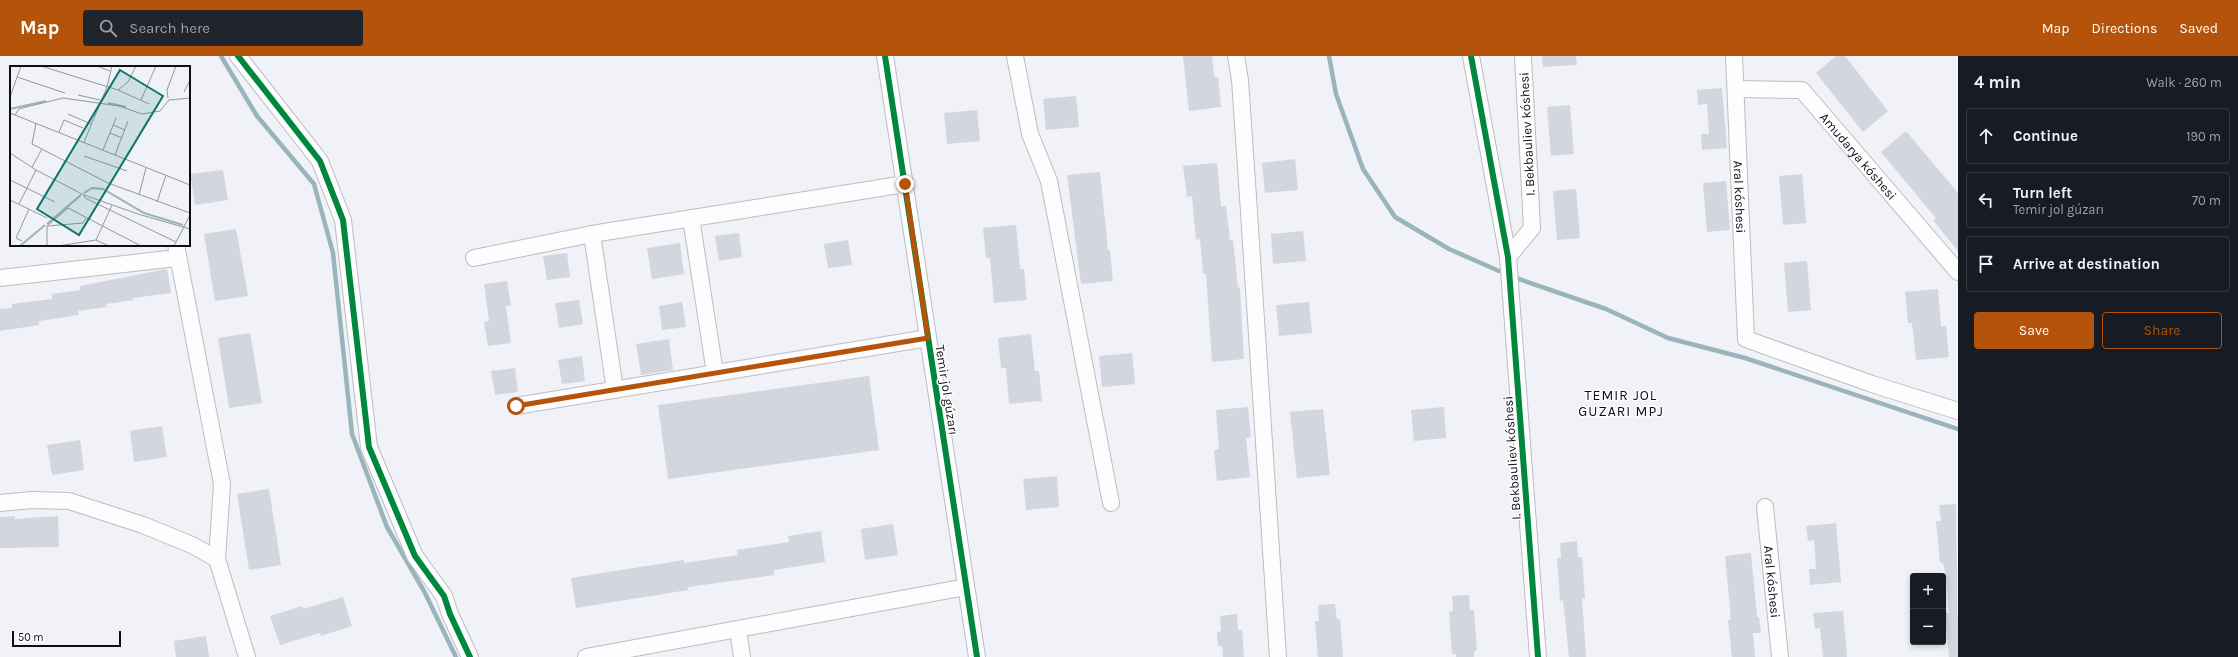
<!DOCTYPE html>
<meta charset="utf-8">
<style>
:root{--surface:#171b24;--page:#20242c;--text:#f1f3f6;--muted:#9ea1a6;--line:#363941;--accent:#b45309}
body{margin:0;font-family:Karla,sans-serif;background:var(--page);color:var(--text)}
.controls{position:absolute;right:12px;bottom:12px;display:grid;overflow:hidden;border-radius:4px;box-shadow:0 2px 6px #0003}
.controls button{width:36px;height:36px;display:grid;place-items:center;padding:0;border:0;border-bottom:1px solid var(--line);background:var(--surface);color:var(--text);font:20px sans-serif}
.scale{position:absolute;left:12px;bottom:10px;width:109px;box-sizing:border-box;padding-left:4px;border:2px solid #0d0e12;border-top:0;font-size:11px;line-height:14px;white-space:nowrap;color:#0d0e12;-webkit-text-stroke:3px #fefefe;paint-order:stroke}
.stop{position:absolute;width:12px;height:12px;margin:-9px;border:3px solid #b45309;border-radius:50%;background:#fff}
.stop.end{background:#b45309;border-color:#fff;box-shadow:0 1px 4px #0008}
.list{margin:0;padding:0;list-style:none}
h2{display:flex;justify-content:space-between;align-items:center;height:52px;margin:0;padding:0 16px;font-size:17px}
h2 small{font-size:13px;font-weight:400;color:var(--muted)}
.list li{display:grid;grid-template-columns:26px 1fr auto;gap:12px;align-items:center;box-sizing:border-box;height:56px;margin:0 8px 8px;padding:0 8px;border:1px solid var(--line);border-radius:4px}
.list b{display:block;font-size:15px;white-space:nowrap}
.list p{margin:0;font-size:13px;white-space:nowrap;color:var(--muted)}
.list em{font-size:13px;font-style:normal;color:var(--muted)}
.actions{display:flex;gap:8px;padding:12px 16px}
.actions a{flex:1;padding:9px 0;border:1px solid var(--accent);border-radius:4px;text-align:center;font-size:14px;color:var(--accent)}
.actions .main{background:var(--accent);color:#fff}
.icon{flex:none;width:22px;height:22px;fill:none;stroke:currentColor;stroke-width:2;stroke-linecap:round;stroke-linejoin:round}
.map{position:relative;flex:none;width:1958px;height:601px;overflow:hidden}
header{display:flex;align-items:center;gap:24px;box-sizing:border-box;height:56px;padding:0 20px;background:var(--accent);color:#fff}
header strong{font-size:19px}
nav{display:flex;gap:22px;margin-inline-start:auto;font-size:14px}
.search{width:280px;height:36px;background:var(--page);display:flex;align-items:center;gap:10px;box-sizing:border-box;padding:0 14px;border-radius:4px;color:var(--muted);font-size:15px}
main{display:flex}
aside{flex:1;background:var(--surface)}
.map>svg:first-child{display:block}
</style>
<header>
<strong>Map</strong>
<div class="search"><svg class="icon" aria-label="search" viewBox="0 0 24 24"><circle cx="10" cy="10" r="6"/><path d="M15 15l6 6"/></svg>Search here</div>
<nav><a>Map</a><a>Directions</a><a>Saved</a></nav>
</header>
<main>
<div class="map">
<svg width="1958" height="601" viewBox="0 0 1958 601">
<rect width="100%" height="100%" fill="#f0f2f8"/>
<g fill="none" stroke-linecap="round" stroke-linejoin="round">
<g stroke="#9ab4bc" stroke-width="4.5">
<polyline points="221,0 257,60 314,128 333,197 352,378 387,471 424,535 456,601"/>
<polyline points="1329,0 1336,38 1363,113 1395,161 1449,193 1499,215"/>
<polyline points="1516,222 1606,253 1668,282 1745,302 1958,373"/>
</g>
</g>
<g fill="#d3d6de">
<polygon points="1183,0 1212,0 1214,21 1218,21 1221,51 1189,55"/>
<polygon points="1542,0 1576,0 1577,9 1543,11"/>
<polygon points="1836,0 1845,0 1888,55 1863,76 1816,17"/>
<polygon points="1722,32 1727,92 1702,94 1701,78 1709,78 1707,48 1698,49 1697,34"/>
<polygon points="1076,40 1079,71 1046,74 1043,43"/>
<polygon points="1570,49 1574,98 1551,100 1547,51"/>
<polygon points="977,54 980,85 947,88 944,57"/>
<polygon points="1906,75 1958,137 1958,195 1933,164 1936,162 1881,96"/>
<polygon points="1295,103 1298,134 1265,137 1262,107"/>
<polygon points="1217,107 1221,150 1226,150 1230,184 1233,184 1238,232 1240,231 1244,303 1212,306 1206,218 1203,218 1200,183 1196,184 1192,140 1187,141 1183,110"/>
<polygon points="223,114 228,144 195,149 190,118"/>
<polygon points="1100,116 1108,194 1110,194 1113,225 1081,228 1067,119"/>
<polygon points="1802,118 1806,167 1783,169 1779,120"/>
<polygon points="1726,125 1730,174 1707,176 1703,127"/>
<polygon points="1576,133 1580,182 1557,184 1553,135"/>
<polygon points="1016,169 1020,213 1024,213 1027,244 994,247 990,202 986,202 983,172"/>
<polygon points="236,173 248,240 215,245 204,178"/>
<polygon points="1303,175 1306,205 1273,208 1271,178"/>
<polygon points="739,177 742,201 719,205 715,180"/>
<polygon points="848,184 852,209 828,212 824,188"/>
<polygon points="680,187 684,218 652,223 647,192"/>
<polygon points="567,197 570,221 547,224 543,200"/>
<polygon points="1807,205 1811,254 1788,256 1784,207"/>
<polygon points="167,213 171,237 133,242 134,244 106,248 107,251 78,255 79,259 39,265 39,269 0,275 0,253 12,252 12,248 52,243 52,238 80,234 80,230"/>
<polygon points="507,225 511,249 506,250 511,287 488,290 484,266 489,265 484,228"/>
<polygon points="1938,233 1941,270 1946,270 1949,301 1916,304 1912,267 1908,267 1905,236"/>
<polygon points="579,244 583,268 559,272 555,247"/>
<polygon points="682,246 686,271 662,274 659,250"/>
<polygon points="1309,246 1312,277 1279,280 1276,249"/>
<polygon points="250,277 262,347 229,352 218,282"/>
<polygon points="1031,278 1035,315 1039,315 1042,345 1009,348 1006,312 1001,312 998,282"/>
<polygon points="669,283 673,314 641,319 636,288"/>
<polygon points="1132,297 1135,328 1102,331 1099,300"/>
<polygon points="582,300 585,325 562,328 558,304"/>
<polygon points="515,312 518,336 495,339 491,315"/>
<polygon points="869,320 879,394 668,423 658,349"/>
<polygon points="1248,351 1251,381 1246,382 1250,421 1217,425 1214,394 1219,393 1216,354"/>
<polygon points="1444,351 1446,382 1414,385 1411,354"/>
<polygon points="1323,353 1330,419 1297,422 1290,356"/>
<polygon points="162,370 167,401 134,406 130,375"/>
<polygon points="80,384 84,414 52,419 47,389"/>
<polygon points="1057,420 1059,451 1026,454 1023,423"/>
<polygon points="269,433 281,509 249,514 237,438"/>
<polygon points="1956,448 1958,601 1949,601 1945,557 1949,557 1946,520 1943,507 1940,507 1936,465 1941,465 1939,449"/>
<polygon points="15,460 15,463 58,460 59,491 0,492 0,461"/>
<polygon points="1836,467 1841,526 1810,529 1809,513 1816,513 1814,484 1808,485 1806,470"/>
<polygon points="893,468 898,499 865,504 861,473"/>
<polygon points="821,475 825,506 774,514 774,519 688,531 688,534 576,552 571,522 684,504 684,507 738,499 737,494 789,486 788,480"/>
<polygon points="1577,485 1578,501 1582,501 1585,542 1582,542 1586,601 1569,601 1563,544 1560,545 1557,502 1561,502 1560,487"/>
<polygon points="1751,497 1757,561 1759,561 1761,577 1753,577 1755,601 1732,601 1728,564 1731,563 1725,500"/>
<polygon points="1469,539 1470,554 1474,554 1477,595 1474,595 1474,601 1456,601 1456,598 1452,598 1449,556 1453,555 1452,540"/>
<polygon points="343,541 352,570 321,580 320,577 280,589 270,560 302,550 303,553"/>
<polygon points="1335,548 1337,563 1340,563 1343,601 1318,601 1315,565 1319,565 1318,549"/>
<polygon points="1843,555 1847,601 1823,601 1820,572 1815,573 1813,557"/>
<polygon points="1237,558 1238,574 1242,574 1244,601 1223,601 1222,590 1218,590 1217,576 1221,575 1220,560"/>
<polygon points="206,580 209,601 176,601 174,585"/>
</g>
<g fill="none" stroke-linecap="round" stroke-linejoin="round">
<defs>
<g id="minor">
<polyline points="238,0 320,105 343,164 369,391 415,500 444,540 450,558 470,601"/>
<polyline points="885,0 977,601"/>
<polyline points="1015,0 1030,78 1049,125 1111,447"/>
<polyline points="1236,0 1240,24 1248,141 1278,601"/>
<polyline points="1471,0 1508,201 1538,601"/>
<path id="s1" d="M1734,0L1746,283L1872,328L1958,355"/>
<path id="s2" d="M1736,33L1802,34L1958,216"/>
<polyline points="691,162 715,317"/>
<polyline points="592,178 615,334"/>
<polyline points="176,189 222,428 217,503"/>
<polyline points="1508,201 1532,172 1523,0"/>
<polyline points="474,202 592,178 905,128"/>
<polyline points="0,222 177,202"/>
<polyline points="516,350 928,282"/>
<polyline points="0,447 32,444 69,445 143,469 192,489 217,503 247,601"/>
<path id="s3" d="M1765,451L1780,601"/>
<polyline points="738,574 742,601"/>
<polyline points="586,601 966,531"/>
</g>
</defs>
<use href="#minor" stroke="#bcbdc2" stroke-width="18"/>
<use href="#minor" stroke="#fdfdfe" stroke-width="16"/>
<defs>
<g id="cycleway">
<polyline points="238,0 320,105 343,164 369,391 415,500 444,540 450,558 470,601"/>
<polyline points="885,0 977,601"/>
<polyline points="1471,0 1508,201 1538,601"/>
</g>
</defs>
<use href="#cycleway" stroke="#fefefe" stroke-width="8"/>
<use href="#cycleway" stroke="#00873e" stroke-width="6"/>
</g>
<g fill="none" stroke-linecap="round" stroke-linejoin="round">
<polyline stroke="#b45309" stroke-width="5" points="516,350 928,282 905,128"/>
</g>
<g text-anchor="middle" dominant-baseline="central" stroke-width="3" stroke-linejoin="round" paint-order="stroke">
<g font-size="13" fill="#0d0e12" stroke="#fefefe">
<text transform="translate(1527 78) rotate(-93)">I. Bekbauliev kóshesi</text>
<text stroke="none"><textPath href="#s2" startOffset="153">Amudarya kóshesi</textPath></text>
<text stroke="none"><textPath href="#s1" startOffset="141">Aral kóshesi</textPath></text>
<text transform="translate(947 334) rotate(81)">Temir jol gúzarı</text>
<text transform="translate(1512 402) rotate(-94)">I. Bekbauliev kóshesi</text>
<text stroke="none"><textPath href="#s3" startOffset="75">Aral kóshesi</textPath></text>
</g>
<g font-size="14" letter-spacing="1" fill="#0d0e12" stroke="#fefefe">
<text x="1621" y="339">TEMIR JOL<tspan x="1621" dy="16">GUZARI MPJ</tspan></text>
</g>
</g>
<g transform="translate(10 10)">
<rect width="180" height="180" fill="#f0f2f8"/>
<path fill="none" stroke="#9ab4bc" stroke-width="2" d="M98,37L116,41M0,43L36,35M74,127L82,122L93,123L134,147L173,159M37,158L71,129M10,180L35,159"/>
<path fill="none" stroke="#95979c" stroke-width="1" d="M31,0L108,24L118,16L126,0M87,0L100,5M7,11L55,27M108,24L139,38M174,26L180,14M68,29L90,34M0,31L11,0M158,32L157,24L166,0M131,34L146,0M0,47L180,119M58,48L81,58M5,49L9,43L16,41L53,32L109,40L132,48L150,45L159,34L180,32M26,57L22,78L98,117L180,147M103,59L115,64M49,66L54,54L73,62M100,67L112,72M74,76L97,21L102,0M93,84L106,52M0,87L26,104L74,129L75,132L166,176M105,89L118,55M74,90L117,105M22,101L32,83M0,114L45,136M74,129L128,148L180,163M129,129L136,102M0,134L37,152M147,136L156,109M9,138L26,104M38,160L73,157L76,152M86,174L102,139M12,175L6,172L19,143M37,180V160L58,142L131,180M48,180L86,174L99,180M164,180L180,149"/>
<path fill="#0f766e" fill-opacity="0.15" stroke="#0f766e" stroke-width="2" d="M110,4L153,30L69,169L27,143Z"/>
<rect width="180" height="180" fill="none" stroke="#0d0e12" stroke-width="2"/>
</g>
</svg>
<div class="controls">
<button>+</button>
<button>−</button>
</div>
<div class="scale">50 m</div>
<div class="stop" style="left:516px;top:350px"></div>
<div class="stop end" style="left:905px;top:128px"></div>
</div>
<aside>
<h2>4 min<small>Walk · 260 m</small></h2>
<ul class="list">
<li><svg class="icon" aria-label="ahead" viewBox="0 0 24 24"><path d="M12 20V5M6 11l6-6 6 6"/></svg><div><b>Continue</b></div><em>190 m</em></li>
<li><svg class="icon" aria-label="left" viewBox="0 0 24 24"><path d="M17 20v-9H6M10 6l-5 5 5 5"/></svg><div><b>Turn left</b><p>Temir jol gúzarı</p></div><em>70 m</em></li>
<li><svg class="icon" aria-label="arrive" viewBox="0 0 24 24"><path d="M6 21V4h12l-3 4 3 4H6"/></svg><div><b>Arrive at destination</b></div></li>
</ul>
<div class="actions"><a class="main">Save</a><a>Share</a></div>
</aside>
</main>
